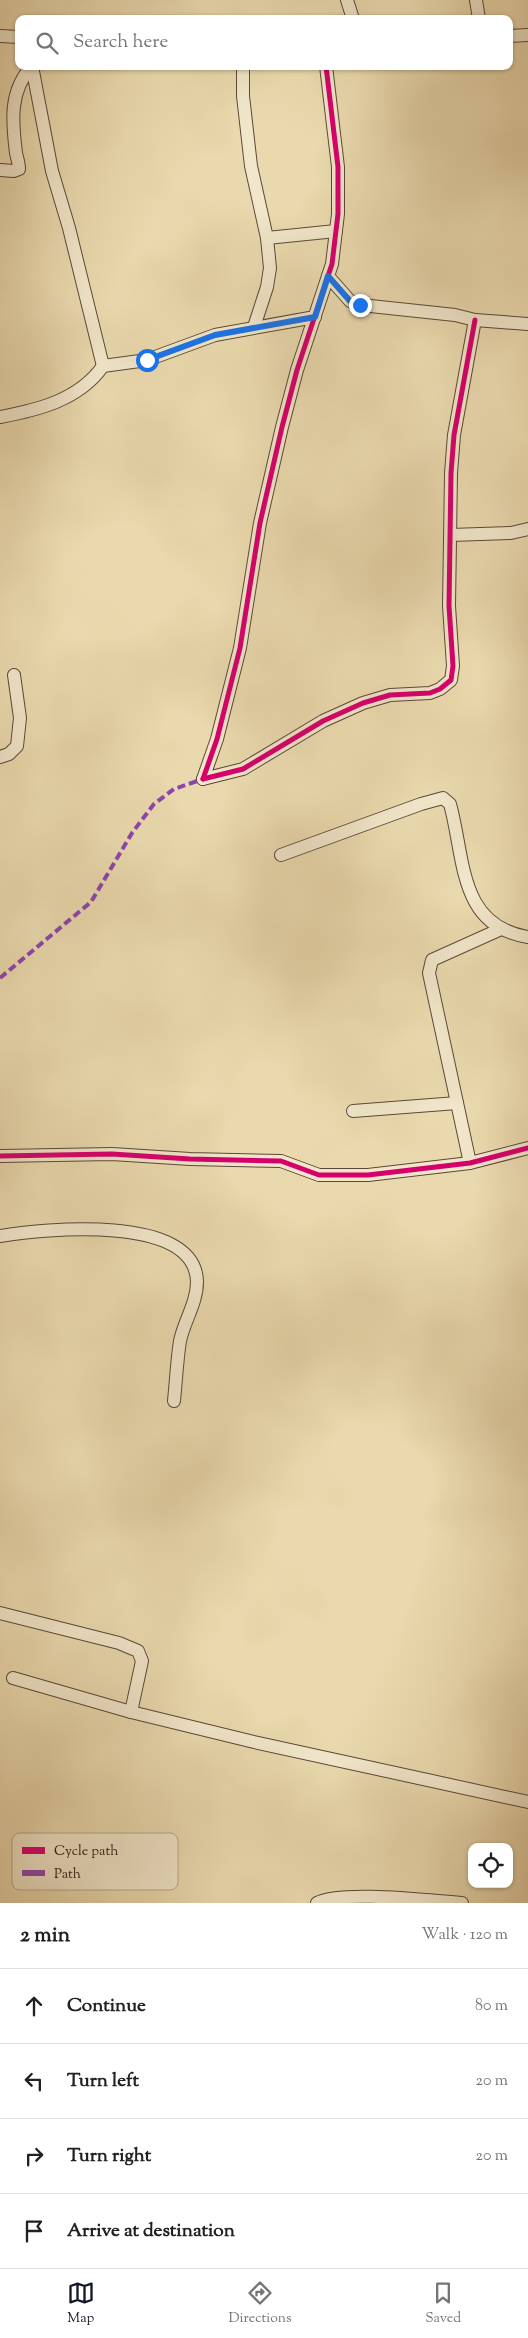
<!DOCTYPE html>
<meta charset="utf-8">
<style>
:root{--surface:#fff;--page:#f6f6f6;--text:#202124;--muted:#757577;--line:#e0e0e0;--accent:#111827}
body{margin:0;font-family:"Sorts Mill Goudy",serif;background:var(--page);color:var(--text)}
.controls{position:absolute;right:15px;bottom:15px;display:grid;overflow:hidden;border-radius:10px;box-shadow:0 1px 4px #0004}
.controls button{width:45px;height:45px;display:grid;place-items:center;padding:0;border:0;border-bottom:1px solid var(--line);background:var(--surface);color:var(--text);font:25px sans-serif}
.stop{position:absolute;width:15px;height:15px;margin:-11px;border:4px solid #1a73e8;border-radius:50%;background:#fff}
.stop.end{background:#1a73e8;border-color:#fff;box-shadow:0 1px 5px #0008}
.list{margin:0;padding:0;list-style:none}
h2{display:flex;justify-content:space-between;align-items:center;height:65px;margin:0;padding:0 20px;font-size:21px}
h2 small{font-size:16px;font-weight:400;color:var(--muted)}
.list li{display:grid;grid-template-columns:32px 1fr auto;gap:15px;align-items:center;box-sizing:border-box;height:75px;padding:0 20px;border-top:1px solid var(--line)}
.list b{display:block;font-size:19px;white-space:nowrap}
.list em{font-size:16px;font-style:normal;color:var(--muted)}
.icon{flex:none;width:28px;height:28px;fill:none;stroke:currentColor;stroke-width:2;stroke-linecap:round;stroke-linejoin:round}
.map{position:relative;flex:none;width:528px;height:1903px;overflow:hidden}
.search{position:absolute;background:var(--surface);box-shadow:0 1px 4px #0004;left:15px;right:15px;top:15px;height:55px;display:flex;align-items:center;gap:12px;box-sizing:border-box;padding:0 18px;border-radius:10px;color:var(--muted);font-size:19px}
.sheet{height:365px;background:var(--surface)}
nav{display:flex;justify-content:space-around;align-items:center;box-sizing:border-box;height:70px;border-top:1px solid var(--line);background:var(--surface);font-size:14px;color:var(--muted)}
nav a{display:grid;justify-items:center;gap:2px}
nav .on{color:var(--accent)}
.map>svg:first-child{display:block}
</style>
<div class="map">
<svg width="528" height="1903" viewBox="0 0 528 1903">
<rect width="100%" height="100%" fill="#ead9ae"/>
<filter id="stains"><feTurbulence type="fractalNoise" baseFrequency=".004" numOctaves="4"/><feColorMatrix values="0 0 0 0 .2 0 0 0 0 .09 0 0 0 0 .02 0 0 0 .5 -.17"/></filter>
<radialGradient id="worn" r=".72"><stop offset=".6" stop-color="#630" stop-opacity="0"/><stop offset="1" stop-color="#630" stop-opacity=".3"/></radialGradient>
<g fill="none" stroke-linecap="round" stroke-linejoin="round">
<defs>
<g id="street">
<polyline points="347,0 353,19"/>
<polyline points="476,0 479,19"/>
<polyline points="0,36 19,37"/>
<polyline points="509,36 528,35"/>
<polyline points="32,66 52,171 69,228 103,366 147,360 215,335 315,317"/>
<polyline points="243,66 243,96 251,166 267,238 270,268 267,287 254,327"/>
<path d="M0,170L14,171L19,169C19,163 17,158 16,153C12,121 9,91 32,66"/>
<polyline points="267,238 336,231"/>
<polyline points="328,276 350,301 361,305 455,315 475,320 528,324"/>
<path d="M0,417C38,410 79,400 103,366"/>
<polyline points="451,535 511,533 528,529"/>
<polyline points="0,757 9,754 17,746 20,718 14,675"/>
<polyline points="203,779 217,739 240,648 260,523 282,427 297,370 332,264 338,214 338,167 326,66"/>
<polyline points="203,779 243,769 323,721 363,703 390,695 430,693 440,689 451,680 453,666 449,606 451,473 454,435 475,320"/>
<path d="M281,855L421,804L443,798L450,804C465,858 458,926 528,937"/>
<polyline points="353,1111 457,1103"/>
<polyline points="0,1156 112,1154 190,1159 281,1161 319,1175 368,1175 470,1163 528,1148"/>
<polyline points="470,1163 429,973 432,960 501,929"/>
<path d="M0,1236C43,1229 196,1213 197,1282C197,1303 184,1321 180,1341C177,1360 176,1381 174,1401"/>
<polyline points="0,1613 119,1643 138,1651 142,1661 131,1712"/>
<polyline points="13,1678 131,1712 254,1742 528,1802"/>
<path d="M317,1903C341,1890 431,1901 462,1903"/>
</g>
</defs>
<use href="#street" stroke="#5a4838" stroke-width="14"/>
<use href="#street" stroke="#f1e6ca" stroke-width="12"/>
<polyline stroke="#8e44ad" stroke-width="4" stroke-dasharray="8 4" stroke-linecap="butt" points="0,978 91,902 132,833 154,804 174,789 203,779"/>
<defs>
<g id="cycleway">
<polyline points="203,779 217,739 240,648 260,523 282,427 297,370 332,264 338,214 338,167 326,66"/>
<polyline points="203,779 243,769 323,721 363,703 390,695 430,693 440,689 451,680 453,666 449,606 451,473 454,435 475,320"/>
<polyline points="0,1156 112,1154 190,1159 281,1161 319,1175 368,1175 470,1163 528,1148"/>
</g>
</defs>
<use href="#cycleway" stroke="#f1e6ca" stroke-width="8"/>
<use href="#cycleway" stroke="#d6006c" stroke-width="5"/>
</g>
<g fill="none" stroke-linecap="round" stroke-linejoin="round">
<polyline stroke="#1a73e8" stroke-width="6" points="147,360 215,335 315,317 328,276 350,301 360,305"/>
</g>
<rect x="12" y="1833" width="166" height="57" rx="8" fill="#f1e6ca" stroke="#b5a892" stroke-width="1"/>
<rect x="22" y="1847" width="23" height="7" fill="#d6006c"/>
<rect x="22" y="1870" width="23" height="6" fill="#8e44ad"/>
<g font-size="14" fill="#2a1710">
<text x="54" y="1855">Cycle path</text>
<text x="54" y="1878">Path</text>
</g>
<rect width="100%" height="100%" filter="url(#stains)"/>
<rect width="100%" height="100%" fill="url(#worn)"/>
</svg>
<div class="controls">
<button><svg class="icon" aria-label="locate" viewBox="0 0 24 24"><circle cx="12" cy="12" r="6"/><path d="M12 2v4M12 18v4M2 12h4M18 12h4"/></svg></button>
</div>
<div class="stop" style="left:147px;top:360px"></div>
<div class="stop end" style="left:360px;top:305px"></div>
<div class="search"><svg class="icon" aria-label="search" viewBox="0 0 24 24"><circle cx="10" cy="10" r="6"/><path d="M15 15l6 6"/></svg>Search here</div>
</div>
<section class="sheet">
<h2>2 min<small>Walk · 120 m</small></h2>
<ul class="list">
<li><svg class="icon" aria-label="ahead" viewBox="0 0 24 24"><path d="M12 20V5M6 11l6-6 6 6"/></svg><div><b>Continue</b></div><em>80 m</em></li>
<li><svg class="icon" aria-label="left" viewBox="0 0 24 24"><path d="M17 20v-9H6M10 6l-5 5 5 5"/></svg><div><b>Turn left</b></div><em>20 m</em></li>
<li><svg class="icon" aria-label="right" viewBox="0 0 24 24"><path d="M7 20v-9h11M14 6l5 5-5 5"/></svg><div><b>Turn right</b></div><em>20 m</em></li>
<li><svg class="icon" aria-label="arrive" viewBox="0 0 24 24"><path d="M6 21V4h12l-3 4 3 4H6"/></svg><div><b>Arrive at destination</b></div></li>
</ul>
</section>
<nav>
<a class="on"><svg class="icon" aria-label="map" viewBox="0 0 24 24"><path d="M3 6l6-2 6 2 6-2v14l-6 2-6-2-6 2zM9 4v14M15 6v14"/></svg>Map</a>
<a><svg class="icon" aria-label="directions" viewBox="0 0 24 24"><path d="M12 3l9 9-9 9-9-9zM9 14v-3h6M13 9l2 2-2 2"/></svg>Directions</a>
<a><svg class="icon" aria-label="saved" viewBox="0 0 24 24"><path d="M7 4h10v16l-5-4-5 4z"/></svg>Saved</a>
</nav>
